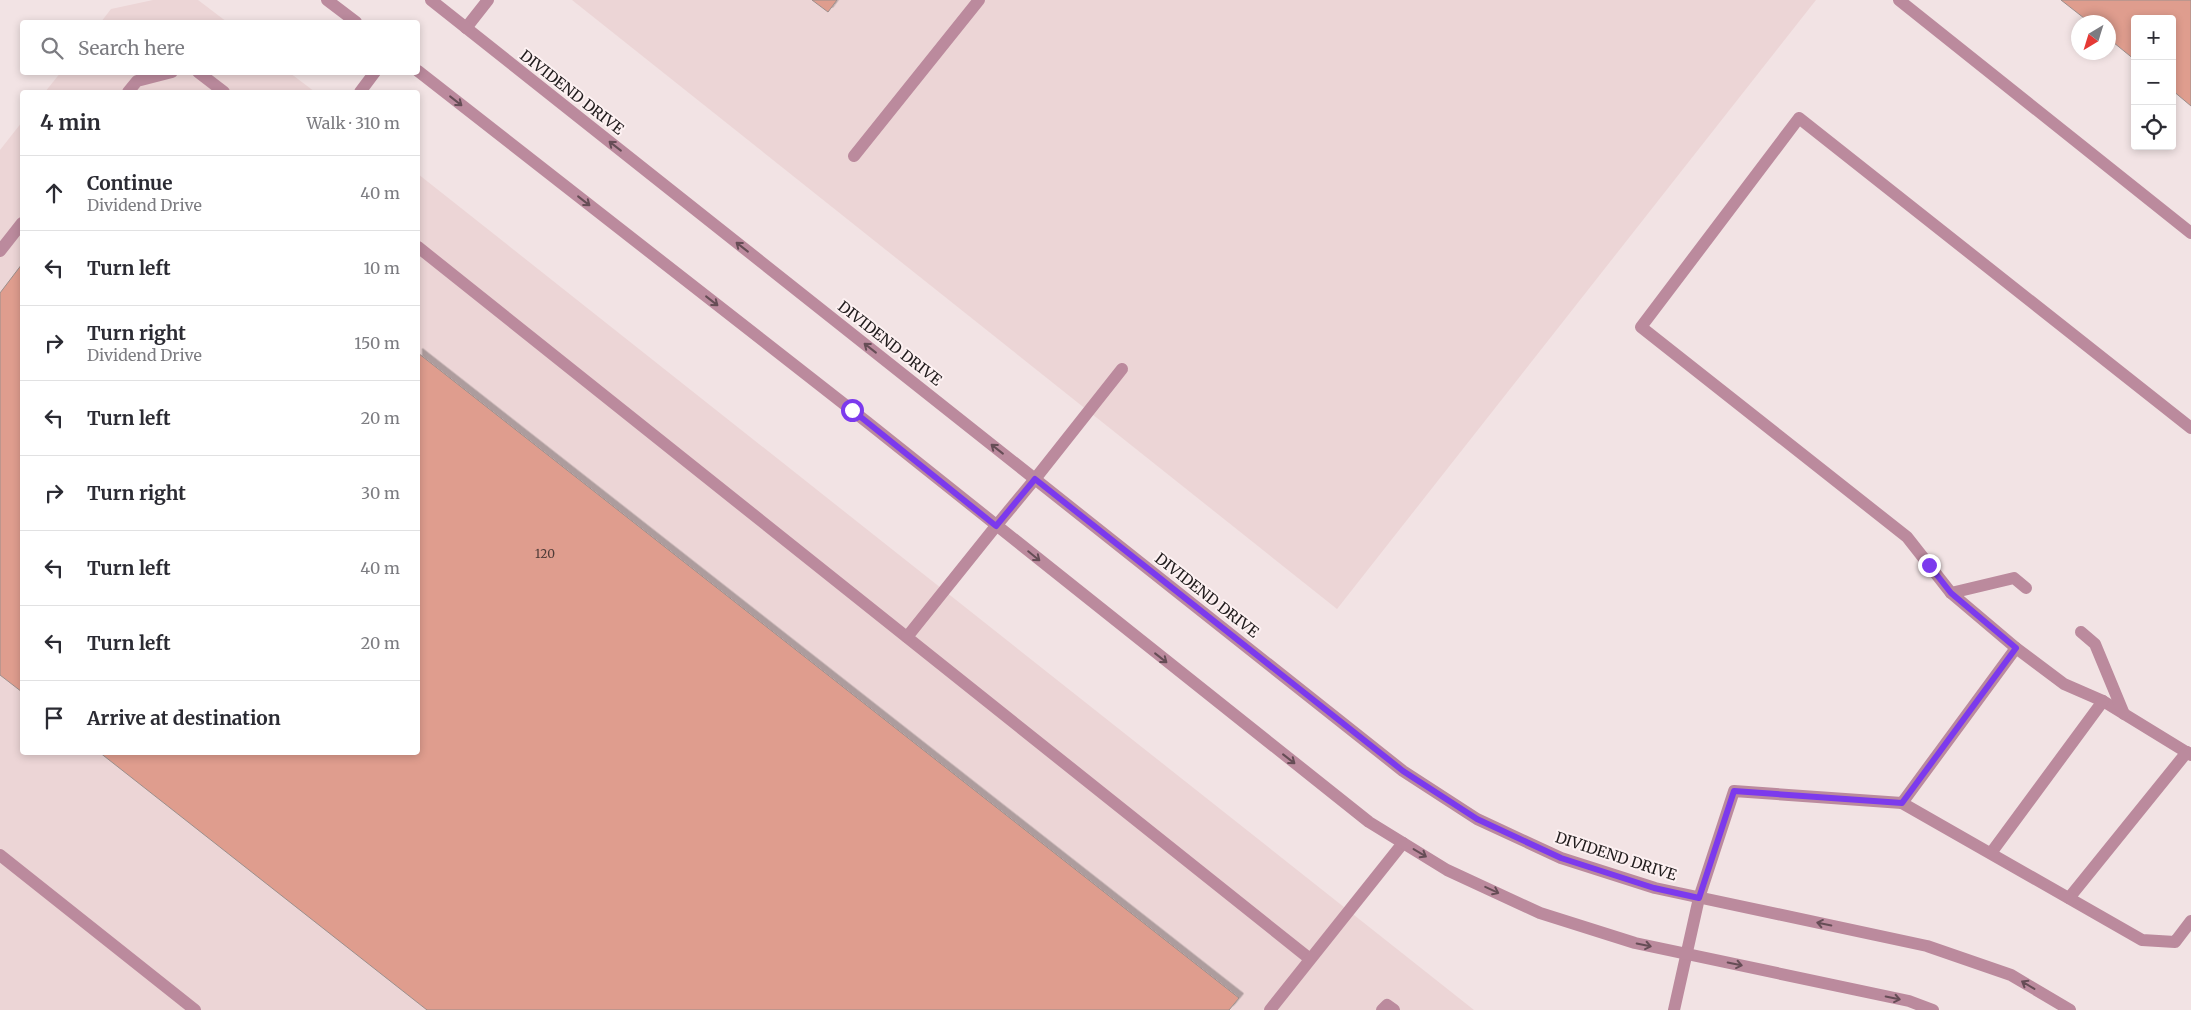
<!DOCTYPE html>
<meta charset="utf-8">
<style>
:root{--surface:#fff;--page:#f2f2f3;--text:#2b2b33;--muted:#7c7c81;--line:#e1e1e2}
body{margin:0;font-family:Merriweather,serif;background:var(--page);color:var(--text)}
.controls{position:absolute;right:15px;top:15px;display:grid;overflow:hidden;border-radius:5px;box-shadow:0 2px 8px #0003}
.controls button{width:45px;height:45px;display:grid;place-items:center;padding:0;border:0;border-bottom:1px solid var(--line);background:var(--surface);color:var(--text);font:25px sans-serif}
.compass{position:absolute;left:2071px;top:15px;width:45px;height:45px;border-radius:50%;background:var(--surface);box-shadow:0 2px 8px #0003;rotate:218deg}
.stop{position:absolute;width:15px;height:15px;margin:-11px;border:4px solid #7c3aed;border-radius:50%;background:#fff}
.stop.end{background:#7c3aed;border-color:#fff;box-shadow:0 1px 5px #0008}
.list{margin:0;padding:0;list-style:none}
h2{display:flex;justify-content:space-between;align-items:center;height:65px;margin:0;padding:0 20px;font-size:21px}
h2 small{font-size:16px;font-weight:400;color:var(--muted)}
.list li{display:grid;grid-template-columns:32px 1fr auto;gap:15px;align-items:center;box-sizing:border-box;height:75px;padding:0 20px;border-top:1px solid var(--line)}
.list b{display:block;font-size:19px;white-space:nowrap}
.list p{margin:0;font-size:16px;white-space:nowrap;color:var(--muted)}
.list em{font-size:16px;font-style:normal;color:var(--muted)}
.icon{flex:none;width:28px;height:28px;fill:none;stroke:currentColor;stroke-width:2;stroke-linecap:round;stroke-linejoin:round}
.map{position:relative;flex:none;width:2191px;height:1010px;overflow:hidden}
.search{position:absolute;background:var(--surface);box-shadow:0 2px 8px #0003;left:20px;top:20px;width:400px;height:55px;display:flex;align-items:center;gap:12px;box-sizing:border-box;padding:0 18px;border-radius:5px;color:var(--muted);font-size:19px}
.panel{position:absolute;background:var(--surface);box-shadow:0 2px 8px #0003;left:20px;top:90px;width:400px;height:665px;border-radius:5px}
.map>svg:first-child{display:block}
</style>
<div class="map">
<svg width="2191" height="1010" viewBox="0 0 2191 1010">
<defs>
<filter id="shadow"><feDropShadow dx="4.5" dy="-4.5" stdDeviation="0" flood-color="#0004"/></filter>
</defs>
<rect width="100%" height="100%" fill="#f2e3e4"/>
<g fill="#ecd5d6">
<polygon points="153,0 198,0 227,22 101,22 111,9"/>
<polygon points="572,0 1816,0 1337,609"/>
<polygon points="61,72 290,73 315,92 45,92"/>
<polygon points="22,122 22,752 418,752 418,174 1474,1010 0,1010 0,150"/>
</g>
<g fill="#df9d8e" stroke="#9c8f8c" filter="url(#shadow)">
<polygon points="812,0 837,0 828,12"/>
<polygon points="2061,0 2191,0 2191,106 2172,90 2172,19 2135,19 2135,60 2108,38 2108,22 2089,22"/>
<polygon points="22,264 22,692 0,675 0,293"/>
<polygon points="418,353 1239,998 1229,1010 427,1010 99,752 418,752"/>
</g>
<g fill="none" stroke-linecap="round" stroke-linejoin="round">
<g stroke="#bb8a9d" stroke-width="12">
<polyline points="1899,0 2191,233"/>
<polyline points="466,28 488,0"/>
<polyline points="198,72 224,92"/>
<polyline points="128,92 137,81 172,72"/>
<polyline points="360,92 375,72"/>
<polyline points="854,156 979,0"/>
<polyline points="418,247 1310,959"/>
<polyline points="0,251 22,223"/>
<polyline points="2191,428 1799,118 1641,327 1907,537 1951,593 2016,648 2064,684 2103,701 2191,755"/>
<polyline points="1035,479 1122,369"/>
<polyline points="1951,593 2014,578 2026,588"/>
<polyline points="2081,632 2095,644 2124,714"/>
<polyline points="907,637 996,526"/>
<polyline points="1902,803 2016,648"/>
<polyline points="1991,853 2103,701"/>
<polyline points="0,855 195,1010"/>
<polyline points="2069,898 2187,752"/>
<polyline points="1270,1010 1403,843"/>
<polyline points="1382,1010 1387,1005 1394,1010"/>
<polyline points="1674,1010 1699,898 1734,791 1902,803 2142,940 2175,942 2191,921"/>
</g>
<g stroke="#bb8a9d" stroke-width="12">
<polyline points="327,0 356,22"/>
<polyline points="431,0 1403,771 1477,819 1561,858 1655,888 1927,946 2011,975 2070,1010"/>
<polyline points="418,71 867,422 1369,822 1447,870 1540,913 1635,943 1909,1001 1933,1010"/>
<polyline points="996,526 1035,479"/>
</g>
</g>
<defs><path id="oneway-shaft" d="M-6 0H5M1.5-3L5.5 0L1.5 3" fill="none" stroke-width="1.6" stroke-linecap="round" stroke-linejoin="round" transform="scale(1.25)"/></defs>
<g stroke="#664d56">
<use href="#oneway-shaft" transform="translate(456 101) rotate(38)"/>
<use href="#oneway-shaft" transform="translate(615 146) rotate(-142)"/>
<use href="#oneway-shaft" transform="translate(584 201) rotate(38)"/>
<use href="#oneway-shaft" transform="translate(742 247) rotate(-142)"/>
<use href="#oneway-shaft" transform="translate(712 301) rotate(38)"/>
<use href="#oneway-shaft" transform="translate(870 348) rotate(-142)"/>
<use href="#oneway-shaft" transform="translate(997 449) rotate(-142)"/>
<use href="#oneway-shaft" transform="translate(1034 556) rotate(39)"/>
<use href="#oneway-shaft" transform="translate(1161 658) rotate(38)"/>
<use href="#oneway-shaft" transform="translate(1289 759) rotate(38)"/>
<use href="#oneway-shaft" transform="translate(1420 853) rotate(31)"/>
<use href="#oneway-shaft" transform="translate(1492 890) rotate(25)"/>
<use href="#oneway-shaft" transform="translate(1824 924) rotate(-168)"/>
<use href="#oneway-shaft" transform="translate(1644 945) rotate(12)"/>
<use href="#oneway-shaft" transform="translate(1735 964) rotate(12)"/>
<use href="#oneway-shaft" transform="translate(2028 985) rotate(-149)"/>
<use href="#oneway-shaft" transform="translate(1893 998) rotate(12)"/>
</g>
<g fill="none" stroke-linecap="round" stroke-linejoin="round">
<polyline stroke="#7c3aed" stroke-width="6" points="852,410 996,526 1035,479 1403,771 1477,819 1561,858 1654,888 1699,898 1734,791 1902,803 2016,648 1951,593 1929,565"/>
</g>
<g text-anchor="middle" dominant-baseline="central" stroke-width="4" stroke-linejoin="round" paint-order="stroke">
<g font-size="12" fill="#503c38">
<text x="545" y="553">120</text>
</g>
<g font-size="15" fill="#201b1c" stroke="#fdf1f2">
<text transform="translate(572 92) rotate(38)">DIVIDEND DRIVE</text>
<text transform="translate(890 343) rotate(38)">DIVIDEND DRIVE</text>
<text transform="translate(1207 595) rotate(38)">DIVIDEND DRIVE</text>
<text transform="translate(1616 856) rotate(18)">DIVIDEND DRIVE</text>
</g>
</g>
</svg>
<div class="controls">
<button>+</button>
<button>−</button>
<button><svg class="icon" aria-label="locate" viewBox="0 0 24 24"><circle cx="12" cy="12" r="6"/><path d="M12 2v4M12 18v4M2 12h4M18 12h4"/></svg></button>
</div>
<svg class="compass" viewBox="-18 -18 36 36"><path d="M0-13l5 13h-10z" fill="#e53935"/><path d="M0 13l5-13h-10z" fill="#7c7c81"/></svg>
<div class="stop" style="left:852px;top:410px"></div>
<div class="stop end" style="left:1929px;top:565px"></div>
<div class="search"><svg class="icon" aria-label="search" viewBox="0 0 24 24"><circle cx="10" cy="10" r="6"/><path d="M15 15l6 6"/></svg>Search here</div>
<section class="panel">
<h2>4 min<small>Walk · 310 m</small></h2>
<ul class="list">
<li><svg class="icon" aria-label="ahead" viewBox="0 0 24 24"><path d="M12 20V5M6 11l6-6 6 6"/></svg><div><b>Continue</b><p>Dividend Drive</p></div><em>40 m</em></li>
<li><svg class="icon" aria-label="left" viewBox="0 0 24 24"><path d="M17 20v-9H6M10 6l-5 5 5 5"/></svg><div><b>Turn left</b></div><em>10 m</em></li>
<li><svg class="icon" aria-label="right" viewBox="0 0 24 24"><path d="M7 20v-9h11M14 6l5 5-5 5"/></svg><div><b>Turn right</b><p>Dividend Drive</p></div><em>150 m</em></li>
<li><svg class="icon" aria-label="left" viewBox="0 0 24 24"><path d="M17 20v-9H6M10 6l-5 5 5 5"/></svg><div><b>Turn left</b></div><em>20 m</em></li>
<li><svg class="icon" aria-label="right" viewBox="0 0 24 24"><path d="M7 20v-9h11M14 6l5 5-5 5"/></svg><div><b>Turn right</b></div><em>30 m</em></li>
<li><svg class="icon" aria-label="left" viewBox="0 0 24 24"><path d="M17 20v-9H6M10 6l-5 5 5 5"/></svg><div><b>Turn left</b></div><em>40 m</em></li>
<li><svg class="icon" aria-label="left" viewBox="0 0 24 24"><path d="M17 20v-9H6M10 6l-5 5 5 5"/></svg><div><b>Turn left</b></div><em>20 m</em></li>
<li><svg class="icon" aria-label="arrive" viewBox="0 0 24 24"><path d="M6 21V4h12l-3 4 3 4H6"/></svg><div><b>Arrive at destination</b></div></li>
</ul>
</section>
</div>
